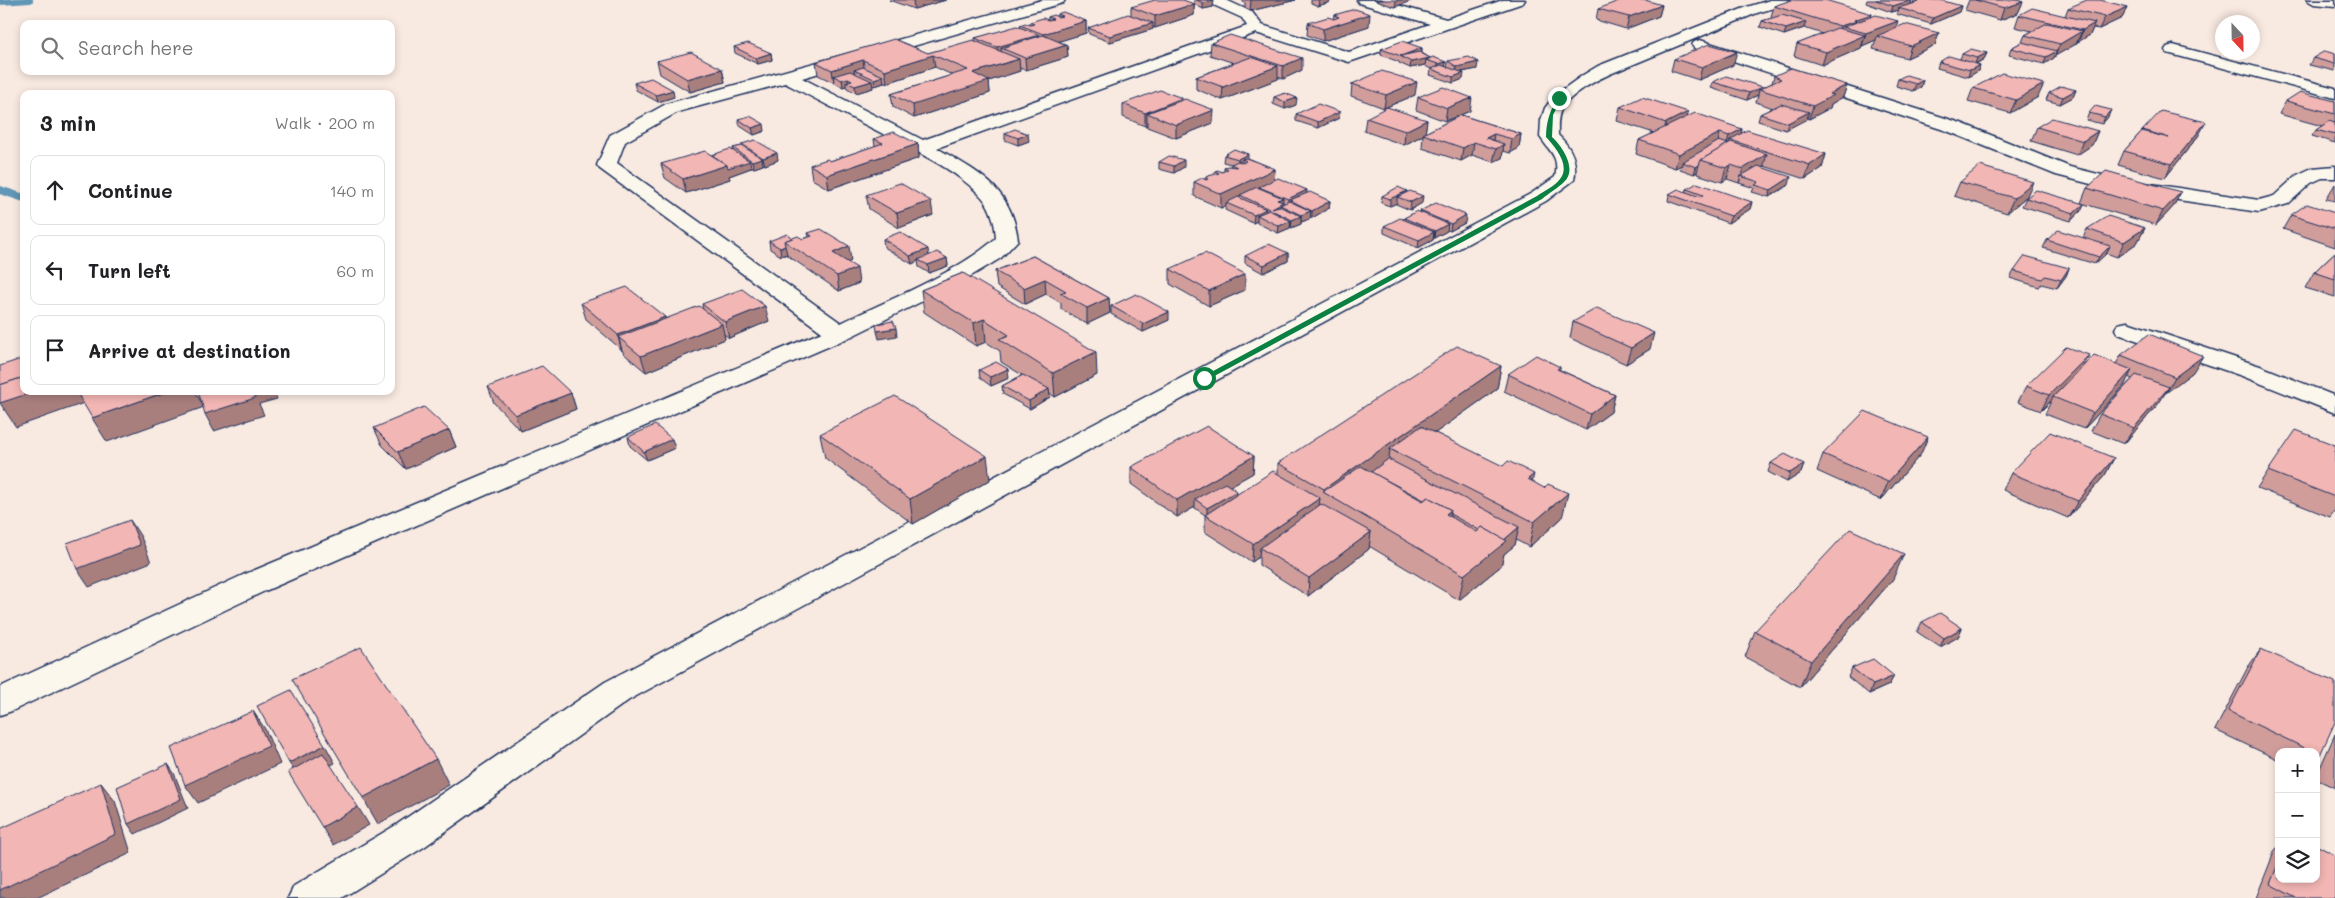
<!DOCTYPE html>
<meta charset="utf-8">
<style>
:root{--surface:#fff;--page:#f2f2f2;--text:#202124;--muted:#757577;--line:#e0e0e0}
body{margin:0;font-family:Mali,sans-serif;background:var(--page);color:var(--text)}
.controls{position:absolute;right:15px;bottom:15px;display:grid;overflow:hidden;border-radius:10px;box-shadow:0 2px 8px #0003}
.controls button{width:45px;height:45px;display:grid;place-items:center;padding:0;border:0;border-bottom:1px solid var(--line);background:var(--surface);color:var(--text);font:25px sans-serif}
.compass{position:absolute;left:2215px;top:15px;width:45px;height:45px;border-radius:50%;background:var(--surface);box-shadow:0 2px 8px #0003;rotate:158deg}
.stop{position:absolute;width:15px;height:15px;margin:-11px;border:4px solid #0b8043;border-radius:50%;background:#fff}
.stop.end{background:#0b8043;border-color:#fff;box-shadow:0 1px 5px #0008}
.list{margin:0;padding:0;list-style:none}
h2{display:flex;justify-content:space-between;align-items:center;height:65px;margin:0;padding:0 20px;font-size:21px}
h2 small{font-size:16px;font-weight:400;color:var(--muted)}
.list li{display:grid;grid-template-columns:32px 1fr auto;gap:15px;align-items:center;box-sizing:border-box;height:70px;margin:0 10px 10px;padding:0 10px;border:1px solid var(--line);border-radius:10px}
.list b{display:block;font-size:19px;white-space:nowrap}
.list em{font-size:16px;font-style:normal;color:var(--muted)}
.icon{flex:none;width:28px;height:28px;fill:none;stroke:currentColor;stroke-width:2;stroke-linecap:round;stroke-linejoin:round}
.map{position:relative;flex:none;width:2335px;height:898px;overflow:hidden}
.search{position:absolute;background:var(--surface);box-shadow:0 2px 8px #0003;left:20px;top:20px;width:375px;height:55px;display:flex;align-items:center;gap:12px;box-sizing:border-box;padding:0 18px;border-radius:10px;color:var(--muted);font-size:19px}
.panel{position:absolute;background:var(--surface);box-shadow:0 2px 8px #0003;left:20px;top:90px;width:375px;height:305px;border-radius:10px}
.map>svg:first-child{display:block}
</style>
<div class="map">
<svg width="2335" height="898" viewBox="0 0 2335 898">
<rect width="100%" height="100%" fill="#f9eae1"/>
<filter id="ink" filterUnits="userSpaceOnUse"><feTurbulence type="fractalNoise" baseFrequency=".02" numOctaves="2"/><feDisplacementMap in="SourceGraphic" scale="10" xChannelSelector="R" yChannelSelector="G"/><feConvolveMatrix kernelMatrix="1 2 1 2 8 2 1 2 1" color-interpolation-filters="sRGB"/></filter>
<g filter="url(#ink)">
<g fill="none" stroke-linecap="round" stroke-linejoin="round">
<polyline stroke="#6196b6" stroke-width="6" points="0,2 30,0"/>
<polyline stroke="#6196b6" stroke-width="8" points="0,190 24,198"/>
<defs>
<g id="street">
<path d="M1042,0H1065L1063,3L802,78L923,140L1247,26L1242,18L1209,3L1207,0H1226L1252,12L1262,25L1349,52L1430,24L1359,3L1357,0H1380L1446,19L1503,0H1525L1523,3L1349,62L1256,33L937,148C978,172 1012,188 1018,240L1001,258L961,282L848,338L265,591L12,711L0,715V687L243,575L822,332L600,169L597,165L610,135L666,104ZM785,83C820,101 855,120 891,138C920,154 954,169 978,193C991,205 995,222 996,238C958,273 888,300 841,323L617,163L625,142L678,112Z"/>
<path d="M1770,0H1793L1791,3L1757,13L1610,74C1594,81 1572,94 1562,108C1557,116 1558,127 1558,135C1572,148 1578,162 1574,180L1546,201L629,700L424,847L342,898H288L294,886L396,825L605,682L1532,193L1555,177C1560,157 1550,152 1540,137L1541,120L1545,108L1555,95L1583,75L1598,66L1747,7Z"/>
<polygon points="2307,0 2335,0 2335,6 2314,4"/>
<polygon points="1700,40 1961,123 2070,167 2118,179 2259,200 2274,196 2297,175 2312,168 2335,166 2335,178 2322,178 2311,183 2288,204 2259,212 2118,191 2056,175 1947,131 1694,48 1692,45 1694,42"/>
<polygon points="2173,45 2335,88 2335,98 2167,53 2165,50 2167,47"/>
<polygon points="2127,322 2260,366 2335,396 2335,413 2242,376 2118,334 2115,329 2118,324"/>
</g>
</defs>
<use href="#street" stroke="#1b2f5e" stroke-width="3"/>
<use href="#street" fill="#fbf7ec" fill-rule="evenodd"/>
</g>
<g fill="#d09d9b" stroke="#1b2f5e">
<polygon points="889,0 946,0 914,9"/>
<polygon points="1194,0 1211,0 1213,7 1203,9 1194,4 1194,15 1155,28 1153,27 1153,29 1110,42 1089,34 1088,28 1131,15 1131,7 1194,4"/>
<polygon points="1243,0 1296,0 1250,11 1245,8 1245,3 1243,2"/>
<polygon points="1311,0 1330,0 1330,2 1318,6 1311,3"/>
<polygon points="1376,0 1413,0 1395,7 1376,1"/>
<polygon points="1867,0 1912,0 1911,4 1913,4 1914,0 1961,6 1959,12 1931,24 1896,14 1898,10 1891,12 1866,3"/>
<polygon points="1969,0 2017,0 2023,2 2018,13 2000,20 1965,10"/>
<polygon points="1662,5 1659,16 1626,29 1596,20 1598,9"/>
<polygon points="1774,6 1872,14 1871,17 1895,28 1939,33 1935,45 1907,58 1873,49 1876,40 1862,46 1861,48 1822,65 1794,56 1797,44 1823,34 1804,28 1784,35 1760,27 1762,21 1772,18 1771,17"/>
<polygon points="2128,7 2122,18 2099,29 2093,28 2090,35 2077,42 2076,44 2055,56 2054,58 2044,64 2009,55 2011,48 2022,42 2025,35 2032,31 2015,27 2019,15 2065,16 2068,8"/>
<polygon points="1057,14 1086,21 1086,33 1059,41 1067,45 1068,57 1026,70 1019,68 1020,71 989,81 990,93 914,118 893,107 891,94 952,75 935,67 887,83 883,81 884,83 875,86 872,85 873,88 856,93 847,88 846,86 843,87 818,75 816,62 928,53 975,41 975,38 1020,27 1020,25 1030,25 1030,22 1048,20 1048,17 1057,16"/>
<polygon points="1334,15 1369,26 1323,41 1307,35 1308,23 1333,19"/>
<polygon points="1211,43 1302,70 1283,79 1278,77 1278,79 1222,100 1196,89 1196,77 1234,63 1210,55"/>
<polygon points="734,47 771,53 772,60 758,64 735,53"/>
<polygon points="1422,48 1422,53 1430,58 1446,62 1445,66 1447,67 1448,61 1477,69 1462,72 1463,79 1453,83 1430,75 1431,69 1425,66 1425,65 1410,68 1399,63 1399,62 1381,55 1381,49"/>
<polygon points="1987,53 1984,59 1976,64 1980,65 1978,71 1968,77 1937,68 1939,62 1960,59 1962,54"/>
<polygon points="2335,54 2335,71 2309,65 2313,58"/>
<polygon points="1674,59 1733,65 1699,80 1671,71"/>
<polygon points="657,61 722,69 725,82 690,92 660,74"/>
<polygon points="1774,76 1847,85 1843,97 1831,104 1830,108 1809,119 1807,118 1786,130 1758,121 1760,114 1773,108 1756,102 1758,95 1747,100 1711,88 1713,82 1762,88 1772,83"/>
<polygon points="1898,79 1923,80 1921,87 1913,91 1896,86"/>
<polygon points="634,83 674,97 658,102 636,90"/>
<polygon points="1352,84 1415,95 1384,108 1351,96"/>
<polygon points="1973,88 2038,97 2010,113 1968,101"/>
<polygon points="2076,90 2073,97 2060,104 2046,100 2049,93"/>
<polygon points="1274,97 1296,105 1285,109 1273,104"/>
<polygon points="1418,97 1470,111 1445,121 1416,110"/>
<polygon points="1182,100 1213,123 1176,138 1147,127 1147,125 1145,126 1123,117 1123,104"/>
<polygon points="2286,101 2335,101 2335,143 2312,136 2316,130 2322,126 2279,114"/>
<polygon points="1620,107 1688,112 1687,117 1742,129 1741,133 1826,154 1822,168 1805,179 1764,166 1763,168 1789,185 1769,197 1752,192 1754,188 1727,179 1722,182 1697,174 1697,172 1694,174 1680,169 1682,165 1675,168 1636,154 1639,140 1654,133 1617,121"/>
<polygon points="1340,112 1339,118 1318,128 1296,121 1296,114"/>
<polygon points="2089,113 2108,117 2102,124 2086,120"/>
<polygon points="1461,115 1521,134 1519,148 1510,153 1503,151 1502,158 1493,162 1472,155 1461,161 1422,148 1423,135 1404,145 1364,131 1366,118 1427,120 1425,133"/>
<polygon points="738,119 765,131 754,135 740,126"/>
<polygon points="2037,127 2098,131 2092,145 2077,155 2031,141"/>
<polygon points="2143,130 2199,135 2165,178 2118,165 2124,151"/>
<polygon points="1005,133 1029,141 1018,145 1005,140"/>
<polygon points="874,139 918,144 919,158 829,189 812,179 810,165 830,161 875,146"/>
<polygon points="742,144 778,160 765,165 763,164 763,165 754,168 751,166 751,168 729,176 730,179 686,193 665,178 661,164 733,151 733,148 742,146"/>
<polygon points="1224,155 1248,158 1275,169 1274,180 1307,190 1306,194 1330,201 1329,208 1312,218 1310,217 1310,219 1301,222 1301,224 1291,228 1290,227 1290,228 1278,233 1257,223 1257,221 1253,223 1225,210 1226,206 1221,208 1194,196 1194,182 1205,180 1205,177 1215,175 1215,171 1222,172 1224,171 1224,167 1231,166 1231,164 1223,162"/>
<polygon points="1159,162 1184,167 1174,173 1159,169"/>
<polygon points="1960,182 2027,196 2007,213 1954,196"/>
<polygon points="2335,184 2335,201 2326,199"/>
<polygon points="2087,188 2181,192 2173,207 2156,225 2081,203"/>
<polygon points="1687,189 1752,202 1750,209 1728,223 1668,201 1669,194 1686,192"/>
<polygon points="1407,191 1406,192 1422,203 1410,210 1396,204 1397,203 1390,206 1381,203 1382,196"/>
<polygon points="866,195 933,215 899,228 869,209"/>
<polygon points="2026,198 2081,211 2071,221 2022,206"/>
<polygon points="1420,211 1465,223 1450,231 1447,230 1447,231 1434,238 1433,240 1418,248 1384,233 1384,226 1403,219 1404,218 1420,212"/>
<polygon points="2335,213 2335,247 2283,229 2291,215"/>
<polygon points="2145,228 2137,243 2117,257 2106,253 2095,264 2043,248 2047,240 2083,238 2087,229"/>
<polygon points="808,233 851,261 848,262 859,283 839,291 787,255 787,254 781,256 770,249 769,241 792,238 803,239 809,237"/>
<polygon points="883,239 929,255 947,258 948,266 929,273 919,267 918,261 912,264 884,247"/>
<polygon points="2335,252 2335,297 2305,288 2314,272"/>
<polygon points="1288,253 1288,261 1263,273 1245,263 1245,256"/>
<polygon points="1033,256 1109,298 1110,313 1087,324 1061,309 1061,303 1046,294 1025,304 997,287 995,271"/>
<polygon points="2069,268 2066,276 2057,288 2041,284 2039,287 2010,278 2014,271"/>
<polygon points="1170,269 1245,290 1209,306 1170,284"/>
<polygon points="963,273 1097,375 1055,397 1049,393 1050,397 1030,409 1003,394 1002,386 1022,375 1001,362 1000,351 986,342 976,346 924,312 921,290"/>
<polygon points="581,303 665,317 666,319 703,310 702,304 769,321 729,338 724,334 725,339 646,372 623,353 623,351 586,319"/>
<polygon points="1111,306 1169,320 1143,332 1111,314"/>
<polygon points="1573,322 1650,349 1626,364 1570,338"/>
<polygon points="2121,355 2193,372 2165,393 2159,403 2124,444 2091,431 2100,414 2132,379 2128,377 2124,386 2084,429 2045,414 2051,401 2041,411 2018,402 2026,386 2083,367 2116,364"/>
<polygon points="1501,366 1497,389 1435,433 1532,482 1562,518 1529,547 1516,540 1515,545 1504,554 1501,566 1459,600 1369,546 1369,549 1308,596 1259,565 1259,557 1252,562 1205,532 1205,515 1195,508 1195,507 1177,517 1131,484 1131,467 1254,456 1253,473 1230,486 1236,495 1278,473 1278,463"/>
<polygon points="1560,367 1560,370 1615,395 1611,412 1586,430 1504,391 1508,374"/>
<polygon points="979,370 1009,378 991,386 980,378"/>
<polygon points="488,387 571,393 576,409 521,431 494,403"/>
<polygon points="374,428 449,430 456,447 406,469 382,445"/>
<polygon points="820,434 990,480 913,524 825,458"/>
<polygon points="628,437 675,448 647,460 630,446"/>
<polygon points="2335,445 2335,510 2330,517 2257,488 2268,471"/>
<polygon points="1823,454 1921,454 1881,500 1817,471"/>
<polygon points="2114,458 2105,475 2068,518 2003,490 2011,473"/>
<polygon points="1771,463 1804,464 1801,473 1787,482 1768,472"/>
<polygon points="1893,579 1800,687 1745,657 1755,631"/>
<polygon points="1922,622 1962,628 1958,637 1940,647 1917,632"/>
<polygon points="2261,649 2320,755 2316,760 2316,752 2279,752 2279,760 2215,730 2248,667"/>
<polygon points="1852,668 1894,676 1889,685 1869,694 1848,677"/>
<polygon points="2335,734 2335,788 2316,779 2316,777"/>
<polygon points="2279,846 2279,879 2335,898 2256,898 2275,850"/>
</g>
<g fill="#a97f7e" stroke="#1b2f5e">
<polygon points="913,0 946,0 914,9"/>
<polygon points="1251,0 1296,0 1250,11"/>
<polygon points="1319,0 1330,0 1330,2 1318,6"/>
<polygon points="1398,0 1413,0 1395,7 1396,1"/>
<polygon points="1912,0 1910,6 1898,8 1898,10 1891,12 1893,6"/>
<polygon points="1214,1 1213,7 1203,9 1203,3"/>
<polygon points="2023,2 2018,13 2000,20 2004,8"/>
<polygon points="1194,4 1194,15 1155,28 1155,16"/>
<polygon points="1662,5 1659,16 1626,29 1629,17"/>
<polygon points="1961,6 1959,12 1931,24 1933,18"/>
<polygon points="2128,7 2122,18 2099,29 2105,17"/>
<polygon points="1370,14 1369,26 1323,41 1323,29"/>
<polygon points="1872,14 1868,26 1843,27 1840,37 1837,38 1840,26 1854,20"/>
<polygon points="1086,21 1086,33 1044,46 1043,34"/>
<polygon points="1898,21 1894,33 1877,36 1876,40 1862,46 1866,33"/>
<polygon points="1806,22 1804,28 1784,35 1786,29"/>
<polygon points="1153,23 1153,29 1110,42 1110,36"/>
<polygon points="2095,23 2090,35 2078,42 2083,30"/>
<polygon points="2082,31 2076,44 2055,56 2060,44"/>
<polygon points="1939,33 1935,45 1907,58 1911,46"/>
<polygon points="1039,35 1040,47 1001,48 1002,58 998,60 997,47"/>
<polygon points="1865,35 1861,48 1822,65 1826,52"/>
<polygon points="1067,45 1068,57 1026,70 1025,58"/>
<polygon points="1422,48 1421,54 1401,56"/>
<polygon points="2057,51 2054,58 2044,64 2046,57"/>
<polygon points="1737,52 1733,65 1699,80 1702,67"/>
<polygon points="771,53 772,60 758,64 756,58"/>
<polygon points="1987,53 1984,59 1975,64 1977,58"/>
<polygon points="933,55 935,67 887,83 885,70"/>
<polygon points="1302,58 1302,70 1283,79 1283,66"/>
<polygon points="1430,58 1430,61 1426,60 1425,65 1410,68 1411,62"/>
<polygon points="1019,59 1020,71 989,81 990,93 914,118 913,105 973,73"/>
<polygon points="863,60 865,73 854,70 855,76 833,76 834,82 832,70"/>
<polygon points="1446,62 1445,68 1438,71 1438,64"/>
<polygon points="1478,62 1477,69 1456,73 1457,67"/>
<polygon points="1980,65 1978,71 1968,77 1970,70"/>
<polygon points="1278,66 1278,79 1222,100 1223,87"/>
<polygon points="722,69 725,82 690,92 687,79"/>
<polygon points="1464,73 1463,79 1453,83 1453,77"/>
<polygon points="883,76 884,83 875,86 874,79"/>
<polygon points="848,78 849,84 846,82 846,86 843,87 842,80"/>
<polygon points="1923,80 1921,87 1913,91 1916,84"/>
<polygon points="872,81 873,88 856,93 855,86"/>
<polygon points="1417,82 1415,95 1384,108 1386,95"/>
<polygon points="2044,84 2038,97 2010,113 2016,100"/>
<polygon points="1847,85 1843,97 1831,104 1830,108 1809,119 1813,106 1829,94"/>
<polygon points="1763,87 1762,90 1759,89 1758,95 1747,100 1749,93"/>
<polygon points="673,90 674,97 658,102 656,95"/>
<polygon points="2076,90 2073,97 2060,104 2063,97"/>
<polygon points="1182,98 1182,111 1147,113 1147,125 1145,126 1145,113"/>
<polygon points="1297,98 1296,105 1285,109 1285,102"/>
<polygon points="1472,98 1470,111 1445,121 1447,108"/>
<polygon points="1214,110 1213,123 1176,138 1176,125"/>
<polygon points="2111,110 2108,117 2102,124 2105,117"/>
<polygon points="1340,112 1339,118 1318,128 1318,122"/>
<polygon points="1688,112 1685,126 1663,136 1666,123"/>
<polygon points="1809,112 1807,119 1786,130 1788,123"/>
<polygon points="1427,120 1425,134 1404,145 1405,131"/>
<polygon points="2206,122 2199,135 2165,178 2172,164"/>
<polygon points="764,124 765,131 754,135 752,128"/>
<polygon points="1742,129 1739,142 1730,140 1727,149 1726,147 1729,136"/>
<polygon points="2098,131 2092,145 2077,155 2083,141"/>
<polygon points="1720,133 1717,147 1682,162 1682,165 1675,168 1679,154"/>
<polygon points="1028,134 1029,141 1018,145 1018,138"/>
<polygon points="1494,134 1492,147 1486,138"/>
<polygon points="1521,134 1519,148 1510,153 1512,139"/>
<polygon points="1474,142 1472,155 1461,161 1463,148"/>
<polygon points="918,144 919,158 829,189 827,175"/>
<polygon points="1504,144 1502,158 1493,162 1496,149"/>
<polygon points="777,153 778,160 765,165 763,158"/>
<polygon points="1248,154 1248,161 1242,159 1242,164 1238,166 1238,159"/>
<polygon points="1767,154 1763,168 1747,178 1741,176 1739,183 1743,169"/>
<polygon points="1826,154 1822,168 1805,179 1810,165"/>
<polygon points="762,158 763,165 754,168 752,161"/>
<polygon points="1184,160 1184,167 1174,173 1174,166"/>
<polygon points="750,161 751,168 729,176 730,179 686,193 683,179 727,165"/>
<polygon points="1699,165 1697,172 1694,174 1696,167"/>
<polygon points="1731,165 1727,179 1722,182 1726,168"/>
<polygon points="1275,169 1274,183 1259,187 1259,190 1240,195 1239,199 1226,203 1226,206 1221,208 1221,194"/>
<polygon points="1791,177 1789,185 1769,197 1771,190"/>
<polygon points="2033,182 2027,196 2007,213 2014,198"/>
<polygon points="1307,190 1306,197 1290,200 1290,205 1288,206 1288,199"/>
<polygon points="1407,191 1406,198 1397,197 1397,203 1390,206 1390,199"/>
<polygon points="2181,192 2173,207 2156,225 2163,211"/>
<polygon points="1423,196 1422,203 1410,210 1411,202"/>
<polygon points="1283,198 1283,206 1280,205 1280,211 1277,213 1277,200"/>
<polygon points="931,201 933,215 899,228 897,213"/>
<polygon points="1330,201 1329,208 1312,218 1312,211"/>
<polygon points="1752,202 1750,209 1728,223 1731,216"/>
<polygon points="2084,204 2081,211 2071,221 2074,213"/>
<polygon points="1266,209 1266,217 1257,215 1257,221 1253,223 1254,215"/>
<polygon points="1311,211 1310,219 1301,222 1301,215"/>
<polygon points="1466,215 1465,223 1450,231 1451,224"/>
<polygon points="1301,216 1301,224 1291,228 1292,220"/>
<polygon points="1291,221 1290,228 1278,233 1279,226"/>
<polygon points="1448,224 1447,231 1434,238 1435,231"/>
<polygon points="2145,228 2137,243 2117,257 2124,242"/>
<polygon points="1434,232 1433,240 1418,248 1419,240"/>
<polygon points="785,246 787,254 781,256 780,248"/>
<polygon points="849,246 851,261 835,268 833,253"/>
<polygon points="2110,246 2106,254 2095,264 2099,257"/>
<polygon points="928,249 929,257 918,260 918,261 912,264 910,256"/>
<polygon points="1288,253 1288,261 1263,273 1264,265"/>
<polygon points="947,258 948,266 929,273 928,265"/>
<polygon points="857,268 859,283 839,291 837,276"/>
<polygon points="2069,268 2066,276 2057,288 2061,280"/>
<polygon points="1245,274 1245,290 1209,306 1209,291"/>
<polygon points="1045,279 1046,294 1025,304 1024,288"/>
<polygon points="1109,298 1110,313 1087,324 1087,308"/>
<polygon points="765,306 769,321 729,338 725,322"/>
<polygon points="1169,312 1169,320 1143,332 1143,324"/>
<polygon points="665,317 670,332 618,337 622,351 618,335"/>
<polygon points="984,319 986,342 976,346 974,323"/>
<polygon points="722,324 725,339 646,372 641,356"/>
<polygon points="896,328 897,336 879,339 877,331"/>
<polygon points="1654,333 1650,349 1626,364 1631,348"/>
<polygon points="1096,352 1097,375 1055,397 1053,373"/>
<polygon points="2089,355 2080,371 2053,397 2051,401 2041,411 2049,395"/>
<polygon points="2203,356 2193,372 2166,393 2175,377"/>
<polygon points="1501,366 1497,389 1403,456 1390,449 1388,467 1324,492 1324,489"/>
<polygon points="1008,369 1009,378 991,386 990,377"/>
<polygon points="2132,370 2124,386 2084,429 2093,413"/>
<polygon points="2169,387 2159,403 2124,444 2134,428"/>
<polygon points="1049,389 1050,397 1030,409 1029,401"/>
<polygon points="24,391 76,391 84,403 16,427 0,403"/>
<polygon points="168,391 195,391 204,407 107,442 92,418"/>
<polygon points="252,391 274,391 277,399 259,404 264,415 214,431 205,414"/>
<polygon points="571,393 576,409 521,431 515,415"/>
<polygon points="1615,395 1611,412 1586,430 1590,414"/>
<polygon points="449,430 456,447 406,469 398,452"/>
<polygon points="1928,437 1921,454 1881,500 1888,482"/>
<polygon points="672,439 675,448 647,460 644,452"/>
<polygon points="987,456 990,480 913,524 910,499"/>
<polygon points="1254,456 1253,473 1201,503 1195,499 1195,507 1177,517 1177,500"/>
<polygon points="2114,458 2105,475 2068,518 2078,501"/>
<polygon points="1804,464 1801,473 1787,482 1790,473"/>
<polygon points="1534,474 1528,499 1528,479"/>
<polygon points="1237,491 1236,499 1207,516 1207,508"/>
<polygon points="1568,493 1562,518 1529,547 1534,522"/>
<polygon points="1320,498 1318,515 1260,548 1259,557 1252,562 1253,544"/>
<polygon points="1451,510 1447,534 1446,514"/>
<polygon points="130,520 141,537 151,562 89,587 77,569"/>
<polygon points="1519,527 1515,545 1504,554 1501,566 1459,600 1464,575"/>
<polygon points="1371,532 1369,549 1308,596 1309,578"/>
<polygon points="1904,554 1893,579 1800,687 1811,661"/>
<polygon points="1962,628 1958,637 1940,647 1944,638"/>
<polygon points="1894,676 1889,685 1869,694 1873,685"/>
<polygon points="253,711 265,729 280,764 198,803 185,785"/>
<polygon points="325,745 335,763 301,781 289,763"/>
<polygon points="436,759 449,785 378,824 363,798"/>
<polygon points="168,764 174,773 188,808 135,834 128,824"/>
<polygon points="101,783 115,801 131,853 37,898 0,898 0,890"/>
<polygon points="358,807 369,825 333,845 322,827"/>
</g>
<g fill="#f2b6b4" stroke="#1b2f5e">
<polygon points="1155,0 1183,0 1194,4 1155,16 1131,7"/>
<polygon points="1197,0 1211,0 1214,1 1203,3"/>
<polygon points="1621,0 1645,0 1662,5 1629,17 1598,9"/>
<polygon points="1791,0 1825,0 1872,14 1854,20 1857,21 1840,26 1774,6"/>
<polygon points="1876,0 1912,0 1893,6"/>
<polygon points="1914,0 1940,0 1961,6 1933,18 1898,8 1919,2"/>
<polygon points="1975,0 2017,0 2023,2 2004,8"/>
<polygon points="2087,0 2100,0 2128,7 2105,17 2068,8"/>
<polygon points="2032,8 2095,23 2083,30 2019,15"/>
<polygon points="1355,9 1370,14 1323,29 1308,23 1328,17 1334,19 1339,17 1334,15"/>
<polygon points="1063,12 1086,21 1043,34 1020,25 1025,23 1030,25 1034,24 1030,22 1043,18 1048,20 1053,19 1048,17 1053,15 1058,17 1062,16 1057,14"/>
<polygon points="1128,14 1153,23 1110,36 1088,28"/>
<polygon points="1782,15 1806,22 1786,29 1762,21"/>
<polygon points="1876,15 1898,21 1866,33 1843,27"/>
<polygon points="2047,23 2082,31 2060,44 2025,35"/>
<polygon points="1905,24 1939,33 1911,46 1877,36"/>
<polygon points="1017,26 1039,35 997,47 975,38"/>
<polygon points="1837,28 1865,35 1826,52 1797,44"/>
<polygon points="1043,35 1067,45 1025,58 1001,48"/>
<polygon points="1230,35 1302,58 1283,66 1211,43"/>
<polygon points="894,39 928,53 973,40 1019,59 973,73 989,81 913,105 891,94 968,70 933,55 885,70 863,60 832,70 816,62"/>
<polygon points="1402,41 1422,48 1401,56 1381,49"/>
<polygon points="2022,42 2057,51 2046,57 2011,48"/>
<polygon points="748,43 771,53 756,58 734,47"/>
<polygon points="1709,44 1737,52 1702,67 1674,59"/>
<polygon points="1971,49 1987,53 1977,58 1962,54"/>
<polygon points="2325,51 2335,54 2335,64 2313,58"/>
<polygon points="691,52 722,69 687,79 657,61"/>
<polygon points="1419,52 1430,58 1411,62 1400,56"/>
<polygon points="1949,56 1980,65 1970,70 1939,62"/>
<polygon points="1251,57 1278,66 1223,87 1196,77"/>
<polygon points="1433,57 1446,62 1438,64 1426,60"/>
<polygon points="1469,57 1478,62 1457,67 1448,61"/>
<polygon points="1441,65 1464,73 1453,77 1431,69"/>
<polygon points="863,67 883,76 874,79 854,70"/>
<polygon points="1791,68 1847,85 1829,94 1834,95 1813,106 1759,89 1781,79 1774,76"/>
<polygon points="850,71 872,81 855,86 846,82 852,80 848,78 842,80 833,76"/>
<polygon points="1382,71 1417,82 1386,95 1352,84"/>
<polygon points="2002,73 2044,84 2016,100 1973,88"/>
<polygon points="1906,75 1923,80 1916,84 1898,79"/>
<polygon points="1726,76 1763,87 1749,93 1713,82"/>
<polygon points="651,78 673,90 656,95 634,83"/>
<polygon points="2061,86 2076,90 2063,97 2049,93"/>
<polygon points="1443,87 1472,98 1447,108 1418,97"/>
<polygon points="1160,90 1182,98 1145,113 1123,104"/>
<polygon points="2300,92 2335,101 2335,114 2286,101"/>
<polygon points="1285,93 1297,98 1285,102 1274,97"/>
<polygon points="1642,97 1688,112 1666,123 1620,107"/>
<polygon points="1185,99 1214,110 1176,125 1147,113"/>
<polygon points="1318,104 1340,112 1318,122 1296,114"/>
<polygon points="1781,104 1809,112 1788,123 1760,114"/>
<polygon points="2095,106 2111,110 2105,117 2089,113"/>
<polygon points="1387,107 1427,120 1405,131 1366,118"/>
<polygon points="2161,111 2206,122 2172,164 2124,151 2142,131 2169,138 2143,130"/>
<polygon points="1695,113 1742,129 1729,136 1720,133 1679,154 1639,140"/>
<polygon points="1461,115 1521,134 1512,139 1494,134 1486,138 1504,144 1496,149 1474,142 1463,148 1423,134"/>
<polygon points="750,116 764,124 752,128 738,119"/>
<polygon points="2052,118 2098,131 2083,141 2037,127"/>
<polygon points="2329,121 2335,123 2335,135 2316,130"/>
<polygon points="1015,129 1028,134 1018,138 1005,133"/>
<polygon points="1747,130 1826,154 1810,165 1730,140"/>
<polygon points="894,132 918,144 827,175 810,165 827,159 830,161 883,143 874,139"/>
<polygon points="755,140 777,153 763,158 742,144"/>
<polygon points="1719,141 1728,144 1701,160 1699,165 1696,167 1682,162"/>
<polygon points="1731,142 1767,154 1743,169 1731,165 1726,168 1701,160"/>
<polygon points="742,146 762,158 752,161 733,148"/>
<polygon points="730,149 750,161 728,168 727,165 712,155"/>
<polygon points="1234,149 1248,154 1238,159 1224,155"/>
<polygon points="705,151 727,165 683,179 661,164"/>
<polygon points="1169,156 1184,160 1174,166 1159,162"/>
<polygon points="1246,158 1275,169 1221,194 1194,182 1202,178 1206,180 1208,179 1205,177 1219,173 1215,171 1218,170 1222,172 1228,169 1224,167 1228,166 1237,167 1231,164 1238,161 1243,163 1246,161 1242,159"/>
<polygon points="1758,166 1791,177 1771,190 1755,185 1759,182 1741,176"/>
<polygon points="1980,166 2033,182 2014,198 1960,182"/>
<polygon points="2106,171 2181,192 2163,211 2087,188"/>
<polygon points="1278,178 1307,190 1288,199 1259,187"/>
<polygon points="900,183 931,201 897,213 866,195"/>
<polygon points="1697,183 1752,202 1731,216 1669,194 1678,189 1700,197 1703,195 1687,189"/>
<polygon points="1257,187 1283,198 1277,200 1283,202 1272,208 1279,206 1301,216 1292,220 1240,195"/>
<polygon points="1398,187 1407,191 1390,199 1382,196"/>
<polygon points="2036,190 2084,204 2074,213 2026,198"/>
<polygon points="1410,191 1423,196 1411,202 1397,197"/>
<polygon points="1310,192 1330,201 1312,211 1290,200"/>
<polygon points="1238,197 1266,209 1254,215 1226,203"/>
<polygon points="1289,201 1311,211 1301,215 1280,205"/>
<polygon points="1436,203 1466,215 1451,224 1420,211"/>
<polygon points="2307,204 2335,213 2335,229 2291,215"/>
<polygon points="1269,210 1291,221 1279,226 1257,215"/>
<polygon points="1417,211 1448,224 1435,231 1404,218"/>
<polygon points="2108,216 2145,228 2124,242 2087,229"/>
<polygon points="1400,218 1434,232 1419,240 1384,226"/>
<polygon points="821,229 849,246 833,253 857,268 837,276 784,241 798,236 803,239 812,236 808,233"/>
<polygon points="2058,230 2110,246 2099,257 2047,240"/>
<polygon points="900,232 928,249 910,256 883,239"/>
<polygon points="787,234 792,238 784,241 785,246 780,248 769,241"/>
<polygon points="1269,244 1288,253 1264,265 1245,256"/>
<polygon points="937,252 947,258 928,265 918,260"/>
<polygon points="2335,252 2335,279 2314,272"/>
<polygon points="1205,253 1245,274 1209,291 1170,269"/>
<polygon points="1033,256 1109,298 1087,308 1060,293 1066,291 1045,279 1024,288 995,271"/>
<polygon points="2025,256 2069,268 2061,280 2045,276 2042,279 2014,271"/>
<polygon points="963,273 1096,352 1053,373 999,339 1009,335 984,319 974,323 921,290"/>
<polygon points="627,287 665,317 618,335 581,303"/>
<polygon points="742,289 765,306 725,322 702,304"/>
<polygon points="1136,294 1169,312 1143,324 1111,306"/>
<polygon points="699,306 722,324 641,356 618,337"/>
<polygon points="1597,308 1654,333 1631,348 1573,322"/>
<polygon points="893,321 896,328 877,331 876,324"/>
<polygon points="2149,334 2203,356 2175,377 2121,355"/>
<polygon points="1457,346 1501,366 1324,489 1278,463"/>
<polygon points="2066,347 2089,355 2049,395 2026,386"/>
<polygon points="1536,355 1560,367 1557,369 1615,395 1590,414 1508,374"/>
<polygon points="2094,355 2132,370 2093,413 2053,397"/>
<polygon points="24,358 24,377 0,385 0,366"/>
<polygon points="996,362 1008,369 990,377 979,370"/>
<polygon points="542,366 571,393 515,415 488,387"/>
<polygon points="1023,375 1049,389 1029,401 1002,386"/>
<polygon points="2136,375 2169,387 2134,428 2100,414"/>
<polygon points="24,377 24,391 36,391 0,403 0,385"/>
<polygon points="76,391 168,391 92,418"/>
<polygon points="207,391 252,391 255,398 205,414 199,394"/>
<polygon points="895,396 987,456 910,499 820,434"/>
<polygon points="424,407 449,430 398,452 374,428"/>
<polygon points="1865,411 1928,437 1888,482 1823,454"/>
<polygon points="655,425 672,439 644,452 628,437"/>
<polygon points="1207,426 1254,456 1177,500 1131,467"/>
<polygon points="1421,426 1503,466 1508,461 1534,474 1528,479 1544,488 1548,484 1568,493 1534,522 1390,449"/>
<polygon points="2296,430 2335,445 2335,497 2268,471"/>
<polygon points="2050,432 2114,458 2078,501 2011,473"/>
<polygon points="1785,454 1804,464 1790,473 1771,463"/>
<polygon points="1388,459 1519,527 1504,540 1482,527 1479,530 1450,514 1451,510 1428,497 1424,500 1371,472"/>
<polygon points="1361,466 1423,501 1428,497 1451,510 1446,514 1477,532 1482,527 1507,541 1464,575 1323,492"/>
<polygon points="1273,471 1320,498 1253,544 1205,515"/>
<polygon points="1225,483 1237,491 1207,508 1195,499"/>
<polygon points="1321,504 1371,532 1309,578 1260,548"/>
<polygon points="130,520 140,545 77,569 67,543"/>
<polygon points="1850,529 1904,554 1811,661 1755,631"/>
<polygon points="1940,613 1962,628 1944,638 1922,622"/>
<polygon points="361,647 436,759 363,798 292,679"/>
<polygon points="2261,649 2335,682 2335,722 2320,755 2316,753 2316,752 2313,752 2228,711"/>
<polygon points="1873,659 1894,676 1873,685 1852,668"/>
<polygon points="291,690 325,745 289,763 257,706"/>
<polygon points="253,711 269,746 185,785 171,748"/>
<polygon points="323,753 358,807 322,827 288,772"/>
<polygon points="168,764 181,799 128,824 117,787"/>
<polygon points="101,783 116,834 0,890 0,829"/>
<polygon points="2316,845 2335,855 2335,898 2296,898 2270,884 2279,862 2279,879 2316,879"/>
</g>
</g>
<path fill="#0b8043" d="M1558,97L1562,98L1553,115L1552,137C1562,146 1578,169 1564,182C1558,188 1549,193 1542,199L1207,380H1202V377L1537,196C1544,191 1555,186 1560,179C1571,165 1555,147 1546,137C1546,122 1550,110 1558,97Z"/>
</svg>
<div class="controls">
<button>+</button>
<button>−</button>
<button><svg class="icon" aria-label="layers" viewBox="0 0 24 24"><path d="M12 4l9 5-9 5-9-5zM3 14l9 5 9-5"/></svg></button>
</div>
<svg class="compass" viewBox="-18 -18 36 36"><path d="M0-13l5 13h-10z" fill="#e53935"/><path d="M0 13l5-13h-10z" fill="#757577"/></svg>
<div class="stop" style="left:1204px;top:378px"></div>
<div class="stop end" style="left:1559px;top:98px"></div>
<div class="search"><svg class="icon" aria-label="search" viewBox="0 0 24 24"><circle cx="10" cy="10" r="6"/><path d="M15 15l6 6"/></svg>Search here</div>
<section class="panel">
<h2>3 min<small>Walk · 200 m</small></h2>
<ul class="list">
<li><svg class="icon" aria-label="ahead" viewBox="0 0 24 24"><path d="M12 20V5M6 11l6-6 6 6"/></svg><div><b>Continue</b></div><em>140 m</em></li>
<li><svg class="icon" aria-label="left" viewBox="0 0 24 24"><path d="M17 20v-9H6M10 6l-5 5 5 5"/></svg><div><b>Turn left</b></div><em>60 m</em></li>
<li><svg class="icon" aria-label="arrive" viewBox="0 0 24 24"><path d="M6 21V4h12l-3 4 3 4H6"/></svg><div><b>Arrive at destination</b></div></li>
</ul>
</section>
</div>
